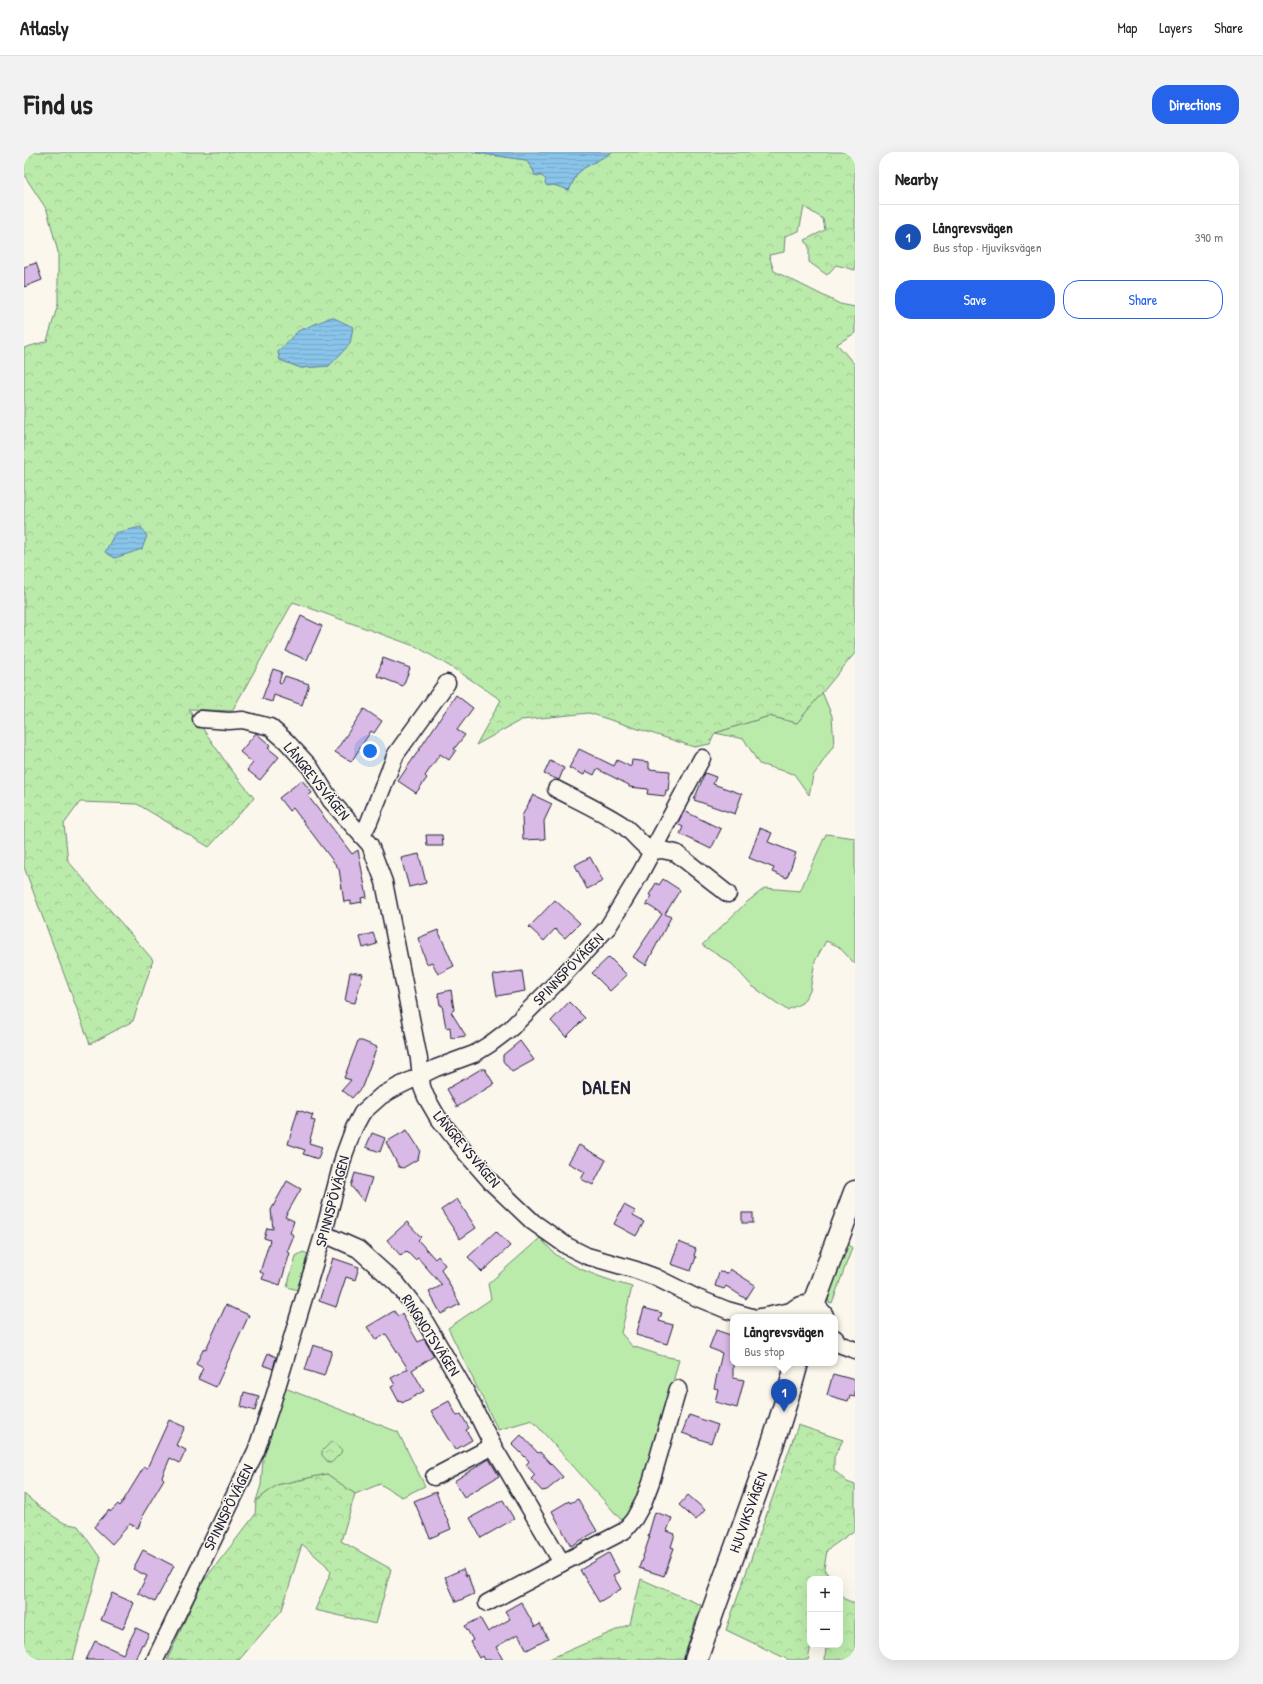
<!DOCTYPE html>
<meta charset="utf-8">
<style>
:root{--surface:#fff;--page:#f2f2f2;--text:#222;--muted:#767676;--line:#e0e0e0;--accent:#2563eb}
body{margin:0;font-family:"Patrick Hand",sans-serif;background:var(--page);color:var(--text)}
.controls{position:absolute;right:12px;bottom:12px;display:grid;overflow:hidden;border-radius:8px;box-shadow:0 4px 16px #0002}
.controls button{width:36px;height:36px;display:grid;place-items:center;padding:0;border:0;border-bottom:1px solid var(--line);background:var(--surface);color:var(--text);font:20px sans-serif}
.you{position:absolute;left:346px;top:599px;width:14px;height:14px;margin:-10px;border:3px solid #fff;border-radius:50%;background:#1a73e8;box-shadow:0 0 0 6px #1a73e833}
.badge{display:grid;place-items:center;width:26px;height:26px;border-radius:50%;background:var(--accent);color:#fff;font-size:13px;font-weight:700}
.pin{position:absolute;translate:-50% -33px;filter:drop-shadow(0 1px 2px #0008)}
.pin::after{content:'';position:absolute;top:21px;width:14px;height:12px;background:inherit;clip-path:polygon(0 0,100% 0,50% 100%)}
.popup{position:absolute;left:706px;top:1162px;width:108px;height:52px;box-sizing:border-box;display:grid;place-content:center;border-radius:8px;background:var(--surface);filter:drop-shadow(0 1px 3px #0005);font-size:13px;white-space:nowrap;color:var(--muted)}
.popup b{font-size:15px;color:var(--text)}
.popup::after{content:'';position:absolute;left:50%;top:100%;margin-left:-8px;border:8px solid transparent;border-top-color:var(--surface)}
.list{margin:0;padding:0;list-style:none}
h2{display:flex;justify-content:space-between;align-items:center;height:52px;margin:0;padding:0 16px;font-size:17px}
h2 small{font-size:13px;font-weight:400;color:var(--muted)}
.list li{display:grid;grid-template-columns:26px 1fr auto;gap:12px;align-items:center;box-sizing:border-box;height:64px;padding:0 16px;border-top:1px solid var(--line)}
.list b{display:block;font-size:15px;white-space:nowrap}
.list p{margin:0;font-size:13px;white-space:nowrap;color:var(--muted)}
.list em{font-size:13px;font-style:normal;color:var(--muted)}
.actions{display:flex;gap:8px;padding:12px 16px}
.actions a{flex:1;padding:9px 0;border:1px solid var(--accent);border-radius:16px;text-align:center;font-size:14px;color:var(--accent)}
.actions .main{background:var(--accent);color:#fff}
.map{position:relative;flex:none;width:831px;height:1508px;overflow:hidden;border-radius:16px}
header{display:flex;align-items:center;gap:24px;box-sizing:border-box;height:56px;padding:0 20px;background:var(--surface);border-bottom:1px solid var(--line)}
header strong{font-size:19px}
nav{display:flex;gap:22px;margin-inline-start:auto;font-size:14px}
.intro{display:flex;align-items:center;justify-content:space-between;box-sizing:border-box;height:96px;padding:0 24px}
h1{margin:0;font-size:28px}
.button{padding:10px 18px;border-radius:16px;background:var(--accent);color:#fff;font-size:14px;font-weight:700}
main{display:flex;gap:24px;padding:0 24px}
aside{flex:1;background:var(--surface);border-radius:16px;box-shadow:0 4px 16px #0002}
.map>svg:first-child{display:block}
</style>
<header>
<strong>Atlasly</strong>
<nav><a>Map</a><a>Layers</a><a>Share</a></nav>
</header>
<div class="intro"><h1>Find us</h1><a class="button">Directions</a></div>
<main>
<div class="map">
<svg width="831" height="1508" viewBox="0 0 831 1508">
<defs>
<pattern id="forest-crowns" width="20" height="18" patternUnits="userSpaceOnUse"><rect width="20" height="18" fill="#bbebaa"/><path d="M2 6a3 3 0 1 1 6 0M12 15a3 3 0 1 1 6 0" fill="none" stroke="#a0c993"/></pattern>
<pattern id="water-rules" width="6" height="5" patternUnits="userSpaceOnUse"><rect width="6" height="5" fill="#89c4e9"/><path d="M0 2.5h6" fill="none" stroke="#76a8c9"/></pattern>
</defs>
<rect width="100%" height="100%" fill="#fbf7ec"/>
<filter id="ink" filterUnits="userSpaceOnUse"><feTurbulence type="fractalNoise" baseFrequency=".025" numOctaves="2"/><feDisplacementMap in="SourceGraphic" scale="8" xChannelSelector="R" yChannelSelector="G"/><feConvolveMatrix kernelMatrix="1 2 1 2 8 2 1 2 1" color-interpolation-filters="sRGB"/></filter>
<g filter="url(#ink)">
<g fill="#bbebaa" stroke="#6e8672">
<polygon points="798,540 808,564 810,593 789,624 785,643 770,622 735,612 720,587 691,581 745,564 773,571"/>
<polygon points="802,682 831,686 831,812 814,794 802,789 791,809 786,839 778,851 763,858 728,834 708,812 678,793 723,750 741,736 776,739"/>
<path d="M516,1086C521,1091 526,1097 531,1102C550,1117 584,1128 608,1135L597,1181L608,1194L639,1204L655,1207L625,1324L600,1371L508,1268L474,1278L424,1176L467,1147L464,1132Z"/>
<polygon points="823,1090 828,1096 808,1151 804,1150 807,1129"/>
<polygon points="279,1100 284,1102 274,1138 263,1135 272,1104"/>
<polygon points="261,1236 374,1280 401,1334 378,1345 356,1332 331,1342 303,1322 253,1333 232,1349 237,1333 239,1307"/>
</g>
<g fill="url(#forest-crowns)" stroke="#6e8672" fill-rule="evenodd">
<path d="M0,0H447L502,8L513,24H518L530,33L545,38L553,22L560,16L587,0H831V118L812,113L803,123L785,110V95L781,88L801,78L799,67L780,55L775,79L761,84L760,100L745,103L750,119L816,152L831,155V181L813,192L831,213V501L773,571L745,564L691,581L686,592L670,595L565,561L497,568L452,593L477,548L437,521L393,495L269,450L208,559L165,557L206,616L230,646L185,695L113,652L56,650L40,672L44,709L129,808L109,869L66,892L0,715V196L23,189L34,152V100L23,58L0,23ZM274,179L305,214L277,216L256,208L254,200Z"/>
<polygon points="774,1273 819,1288 810,1305 810,1318 823,1330 831,1333 831,1378 803,1398 800,1417 807,1427 786,1427 786,1493 787,1493 784,1508 765,1508 702,1478"/>
<polygon points="307,1290 310,1290 318,1297 317,1301 307,1311 304,1310 298,1303 298,1299"/>
<polygon points="303,1322 331,1342 317,1389 367,1417 352,1472 291,1458 307,1420 302,1413 278,1392 258,1458 215,1508 143,1508 178,1431 231,1363 232,1349 253,1333"/>
<polygon points="0,1342 18,1357 40,1371 54,1374 77,1407 49,1508 0,1508"/>
<polygon points="617,1427 677,1453 659,1508 523,1508 606,1472"/>
<polygon points="816,1440 821,1447 831,1452 831,1508 801,1508 802,1495 795,1493 816,1493"/>
</g>
<g fill="url(#water-rules)" stroke="#6083a3">
<polygon points="447,0 587,0 587,1 560,16 553,22 545,38 530,33 523,34 521,31 522,28 518,24 510,23 510,19 502,8"/>
<polygon points="308,165 329,175 326,192 305,214 277,216 256,208 254,200 274,179"/>
<polygon points="117,375 123,384 118,397 91,406 81,400 91,381"/>
</g>
<g fill="#d9b9e5" stroke="#22223b">
<polygon points="12,111 18,128 0,135 0,115"/>
<polygon points="277,464 298,474 283,508 262,499"/>
<polygon points="359,506 386,516 379,534 353,524"/>
<polygon points="249,517 258,520 255,530 258,531 261,524 285,532 278,553 250,543 248,550 238,547"/>
<polygon points="432,543 449,556 433,578 441,583 430,597 432,598 425,608 416,602 401,624 403,626 392,641 374,629"/>
<polygon points="340,557 358,569 350,581 347,579 327,610 311,600"/>
<polygon points="232,581 246,593 244,596 255,605 236,628 223,618 229,611 216,600"/>
<polygon points="555,597 590,614 593,608 607,615 608,608 625,610 625,617 646,619 644,639 642,638 641,644 623,642 624,637 605,635 605,633 573,617 570,623 562,619 560,623 545,616"/>
<polygon points="526,609 540,616 535,628 520,622"/>
<polygon points="681,621 692,625 689,632 718,642 711,662 670,648"/>
<polygon points="278,628 288,641 284,644 328,702 334,698 343,745 337,746 338,750 327,752 327,749 320,750 315,717 269,656 265,659 255,646"/>
<polygon points="509,643 528,652 520,669 521,687 499,688 498,664"/>
<polygon points="660,659 697,677 687,697 656,682 659,675 653,672"/>
<polygon points="736,676 748,681 744,690 772,701 763,726 748,720 750,716 725,706"/>
<polygon points="402,683 418,683 419,694 403,694"/>
<polygon points="395,702 402,731 385,735 377,706"/>
<polygon points="566,705 579,729 563,737 551,713"/>
<polygon points="639,727 656,738 641,762 647,765 622,813 609,805 638,762 622,752 628,744 625,743 632,731 635,733"/>
<polygon points="531,748 556,771 541,786 531,777 520,789 505,775"/>
<polygon points="414,778 430,814 414,822 408,810 403,812 394,786"/>
<polygon points="349,781 353,792 339,796 336,785"/>
<polygon points="585,805 603,823 586,839 568,821"/>
<polygon points="498,819 501,839 473,844 469,823"/>
<polygon points="326,820 339,822 331,851 321,849"/>
<polygon points="427,838 430,858 427,860 442,884 427,886 426,875 422,876 418,853 416,853 414,841"/>
<polygon points="545,850 561,866 542,885 527,869"/>
<polygon points="334,889 338,889 353,895 338,935 328,946 318,938 327,928 320,926"/>
<polygon points="496,889 510,908 488,920 479,909 479,903"/>
<polygon points="457,917 461,917 470,932 433,955 423,937"/>
<polygon points="274,958 289,963 287,968 291,969 285,991 298,995 294,1007 279,1002 281,998 264,992"/>
<polygon points="383,978 396,998 394,1007 379,1016 375,1015 362,990"/>
<polygon points="348,981 361,986 356,1000 342,995"/>
<polygon points="555,993 582,1008 569,1033 557,1027 561,1020 544,1011"/>
<polygon points="331,1021 348,1026 340,1050 327,1034"/>
<polygon points="263,1029 277,1037 261,1065 270,1069 266,1081 270,1083 263,1100 266,1101 256,1133 238,1127 240,1122 236,1120 246,1088 240,1086 243,1076 249,1077 247,1058"/>
<polygon points="433,1047 452,1076 436,1087 417,1058"/>
<polygon points="600,1053 611,1059 609,1064 620,1070 612,1084 590,1072"/>
<rect x="718" y="1061" width="11" height="10"/>
<polygon points="383,1070 397,1085 394,1088 411,1107 414,1104 421,1113 417,1117 436,1152 417,1162 405,1140 418,1133 394,1106 391,1108 382,1099 377,1104 363,1088"/>
<polygon points="472,1079 486,1094 458,1120 444,1105"/>
<polygon points="655,1090 672,1097 670,1104 672,1105 667,1119 647,1112"/>
<polygon points="309,1106 335,1115 331,1128 322,1125 312,1155 295,1149"/>
<polygon points="706,1117 731,1133 722,1147 702,1134 700,1137 691,1134 695,1120 704,1121"/>
<polygon points="202,1153 225,1163 192,1235 174,1227 179,1216 172,1212 180,1196 182,1197"/>
<polygon points="620,1156 638,1161 635,1169 649,1173 643,1192 612,1183"/>
<polygon points="370,1159 374,1164 378,1162 394,1190 400,1187 410,1204 388,1218 400,1239 378,1251 377,1249 375,1250 367,1235 371,1233 367,1226 384,1217 362,1182 352,1188 343,1175"/>
<polygon points="692,1178 709,1184 709,1226 720,1228 713,1256 691,1250 694,1237 690,1236 698,1201 685,1196"/>
<polygon points="289,1193 308,1199 300,1224 281,1218"/>
<polygon points="244,1201 252,1205 249,1217 239,1213"/>
<polygon points="809,1222 831,1228 831,1245 826,1244 824,1249 803,1243"/>
<polygon points="220,1240 235,1244 231,1259 217,1255"/>
<polygon points="425,1249 433,1264 437,1262 445,1276 442,1278 448,1288 431,1298 407,1259"/>
<polygon points="665,1263 694,1273 687,1291 658,1281"/>
<polygon points="145,1268 161,1275 152,1293 162,1298 156,1311 146,1306 138,1325 140,1327 118,1364 119,1365 114,1376 106,1372 88,1392 70,1375 85,1358 86,1360 94,1352 96,1354 120,1315 123,1316"/>
<polygon points="497,1283 514,1301 516,1300 539,1325 523,1338 518,1339 507,1327 511,1323 502,1313 505,1309 488,1292"/>
<polygon points="465,1307 475,1324 440,1345 430,1329"/>
<polygon points="412,1340 427,1377 406,1386 390,1349"/>
<polygon points="664,1343 681,1358 672,1368 655,1353"/>
<polygon points="554,1347 573,1379 547,1394 528,1359 545,1349 546,1351"/>
<polygon points="479,1348 490,1367 457,1386 446,1366"/>
<polygon points="631,1360 648,1366 643,1379 651,1382 647,1395 650,1396 640,1424 615,1416 626,1384 624,1384"/>
<polygon points="119,1398 150,1414 131,1450 114,1441 123,1424 109,1417"/>
<polygon points="585,1401 595,1420 589,1423 597,1437 575,1450 556,1418"/>
<polygon points="439,1417 442,1424 444,1423 450,1442 432,1450 421,1425"/>
<polygon points="88,1441 110,1451 99,1477 77,1468"/>
<polygon points="497,1450 511,1475 516,1472 524,1487 503,1498 494,1482 472,1495 479,1508 460,1508 458,1504 455,1506 446,1490 449,1488 441,1474 456,1466 464,1480 486,1467 481,1459"/>
<polygon points="112,1476 125,1482 119,1493 118,1492 111,1508 62,1508 71,1489 99,1502"/>
</g>
<g fill="none" stroke-linecap="round" stroke-linejoin="round">
<defs>
<g id="street">
<polyline points="177,567 205,569 219,568 246,575 262,589 286,615 307,649 346,693 360,730 395,907 398,935 402,945 413,964 441,1000 468,1031 509,1070 543,1094 563,1104 612,1118 631,1125 671,1145 703,1158 728,1165"/>
<path d="M532,637C553,648 577,659 597,672C609,680 616,692 627,699L638,698L652,701L704,742"/>
<polyline points="338,684 345,670 372,602 423,531"/>
<polyline points="300,1082 334,1097 373,1132 396,1161 441,1238 469,1294 538,1411 600,1379 610,1367 619,1351 627,1330 654,1237"/>
<polyline points="736,1165 772,1158"/>
<polyline points="811,1186 815,1192 831,1198"/>
<polyline points="410,1325 469,1294"/>
<polyline points="463,1451 538,1411"/>
<polyline points="131,1508 232,1299 250,1245 300,1080 320,1003 330,976 338,961 357,944 373,935 412,916 450,902 466,892 487,876 535,828 584,775 616,722 678,606"/>
</g>
<g id="primary">
<polyline points="788,1156 831,1040"/>
<path d="M767,1165C773,1152 790,1152 798,1164"/>
<path d="M672,1508C705,1409 746,1312 773,1211"/>
</g>
</defs>
<use href="#street" stroke="#22223b" stroke-width="19"/>
<use href="#primary" stroke="#22223b" stroke-width="25"/>
<use href="#street" stroke="#fbf7ec" stroke-width="16"/>
<use href="#primary" stroke="#fbf7ec" stroke-width="22"/>
</g>
</g>
<g text-anchor="middle" dominant-baseline="central" stroke-width="3" stroke-linejoin="round" paint-order="stroke">
<g font-size="15" fill="#22223b" stroke="#fbf7ec">
<text transform="translate(293 629) rotate(51)">LÅNGREVSVÄGEN</text>
<text transform="translate(544 817) rotate(-46)">SPINNSPÖVÄGEN</text>
<text transform="translate(443 997) rotate(50)">LÅNGREVSVÄGEN</text>
<text transform="translate(308 1049) rotate(-75)">SPINNSPÖVÄGEN</text>
<text transform="translate(407 1183) rotate(57)">RINGNOTSVÄGEN</text>
<text transform="translate(204 1355) rotate(-64)">SPINNSPÖVÄGEN</text>
<text transform="translate(724 1360) rotate(-70)">HJUVIKSVÄGEN</text>
</g>
<g font-size="19" font-weight="bold" letter-spacing="1" fill="#22223b" stroke="#fbf7ec">
<text x="583" y="935">DALEN</text>
</g>
</g>
</svg>
<div class="controls">
<button>+</button>
<button>−</button>
</div>
<div class="you"></div>
<div class="pin badge" style="left:760px;top:1260px;background:#1a4fb4">1</div>
<div class="popup"><b>Långrevsvägen</b>Bus stop</div>
</div>
<aside>
<h2>Nearby<small></small></h2>
<ul class="list">
<li><span class="badge" style="background:#1a4fb4">1</span><div><b>Långrevsvägen</b><p>Bus stop · Hjuviksvägen</p></div><em>390 m</em></li>
</ul>
<div class="actions"><a class="main">Save</a><a>Share</a></div>
</aside>
</main>
